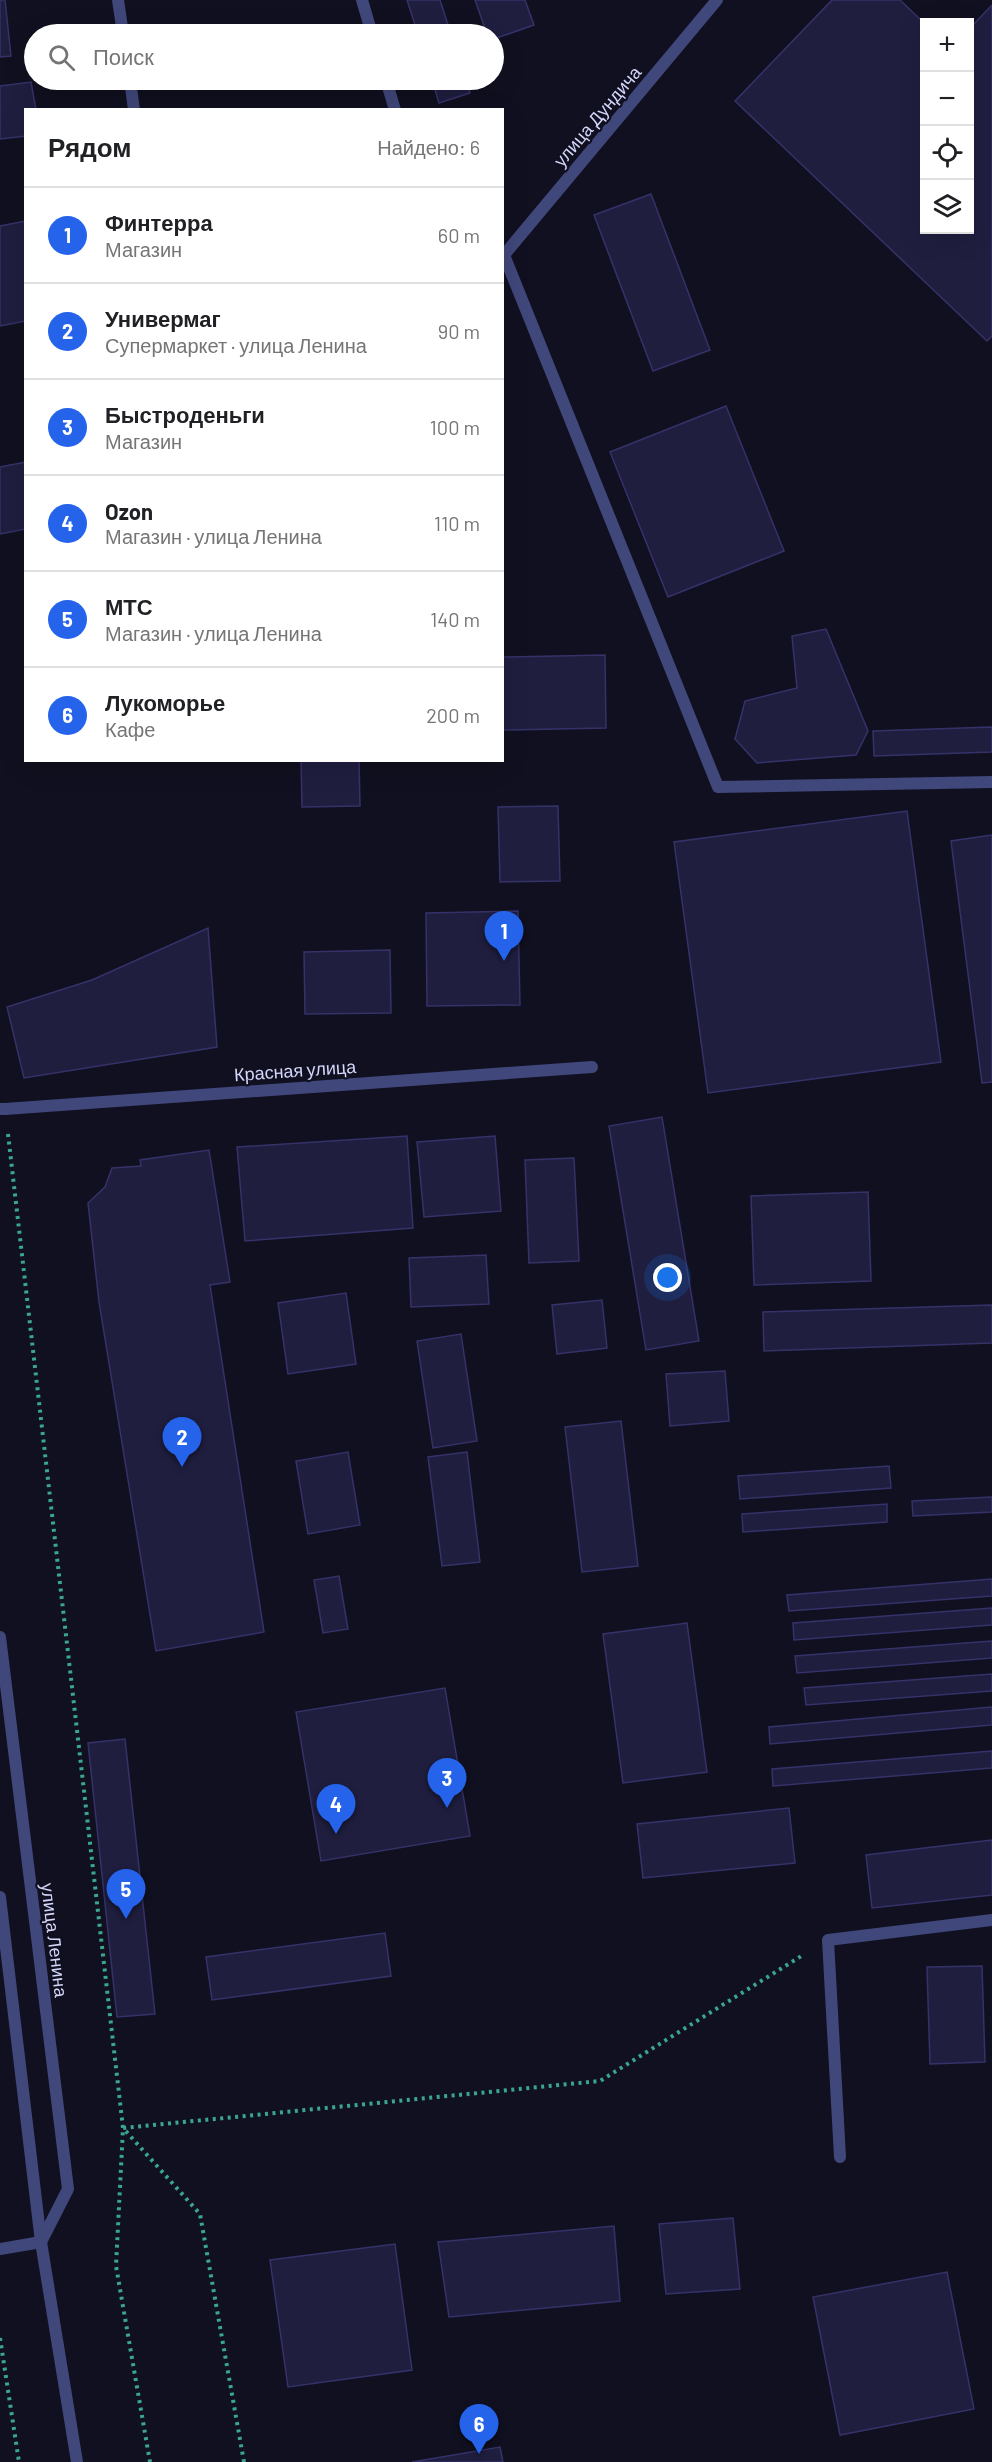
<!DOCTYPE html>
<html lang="ru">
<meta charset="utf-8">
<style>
:root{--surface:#fff;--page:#f6f6f6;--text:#202124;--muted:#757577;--line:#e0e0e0;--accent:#2563eb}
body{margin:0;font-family:Barlow,sans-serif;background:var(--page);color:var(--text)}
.controls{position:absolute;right:18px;top:18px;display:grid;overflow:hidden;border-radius:0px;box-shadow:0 6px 24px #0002}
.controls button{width:54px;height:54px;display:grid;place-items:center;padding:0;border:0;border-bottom:2px solid var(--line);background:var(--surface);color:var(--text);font:30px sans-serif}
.you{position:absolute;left:668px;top:1278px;width:21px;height:21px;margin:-15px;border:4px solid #fff;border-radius:50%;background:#1a73e8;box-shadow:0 0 0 9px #1a73e833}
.badge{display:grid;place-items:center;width:39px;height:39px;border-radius:50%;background:var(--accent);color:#fff;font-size:20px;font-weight:700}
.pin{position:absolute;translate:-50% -50px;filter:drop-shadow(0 2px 3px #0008)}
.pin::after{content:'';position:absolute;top:32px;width:21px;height:18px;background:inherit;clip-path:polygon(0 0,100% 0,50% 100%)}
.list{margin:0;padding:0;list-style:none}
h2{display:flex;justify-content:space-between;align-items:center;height:78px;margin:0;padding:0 24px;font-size:26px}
h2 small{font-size:20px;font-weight:400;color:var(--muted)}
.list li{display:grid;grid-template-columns:39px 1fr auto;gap:18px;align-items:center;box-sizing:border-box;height:96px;padding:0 24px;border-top:2px solid var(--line)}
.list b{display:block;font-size:22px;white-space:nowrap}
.list p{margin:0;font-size:20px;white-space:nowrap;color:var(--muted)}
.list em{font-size:20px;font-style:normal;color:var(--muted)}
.icon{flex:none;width:33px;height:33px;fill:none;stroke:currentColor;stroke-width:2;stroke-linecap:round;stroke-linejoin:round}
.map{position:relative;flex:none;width:992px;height:2462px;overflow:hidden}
.search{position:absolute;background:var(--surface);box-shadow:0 6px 24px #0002;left:24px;top:24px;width:480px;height:66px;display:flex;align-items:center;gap:15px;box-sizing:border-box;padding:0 21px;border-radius:33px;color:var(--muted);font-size:22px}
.panel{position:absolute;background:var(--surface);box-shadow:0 6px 24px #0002;left:24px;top:108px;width:480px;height:654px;border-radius:0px}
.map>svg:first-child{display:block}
</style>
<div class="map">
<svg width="992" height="2462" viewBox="0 0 992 2462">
<rect width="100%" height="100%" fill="#101020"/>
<g fill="#1f1e3f" stroke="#353269" stroke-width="1.5">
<polygon points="0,0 5,0 11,56 0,57"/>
<polygon points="407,0 440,0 451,34 418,34"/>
<polygon points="475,0 525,0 534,25 494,39 494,34 487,34"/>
<polygon points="832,0 900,0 924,23 924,230 970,230 970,28 992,5 992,336 987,341 735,101"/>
<polygon points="432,80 465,80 470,93 439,103"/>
<polygon points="31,82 36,110 26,110 26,136 0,139 0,86"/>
<polygon points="651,194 710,350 653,371 594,215"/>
<polygon points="26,221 26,321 0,326 0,226"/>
<polygon points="726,406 784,551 668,597 610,452"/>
<polygon points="26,462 26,529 0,534 0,467"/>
<polygon points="826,629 868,731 856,755 757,763 735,739 745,701 797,688 792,636"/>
<polygon points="605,655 606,728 502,730 502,657"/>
<polygon points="992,727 992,752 874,756 873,731"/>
<polygon points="301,760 359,760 360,806 302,807"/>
<polygon points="558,806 560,881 500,882 498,807"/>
<polygon points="907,811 941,1062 708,1093 674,842"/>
<polygon points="992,835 992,1082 982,1083 951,841"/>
<polygon points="518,911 520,1005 427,1006 426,913"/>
<polygon points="208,928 217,1047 24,1078 7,1007 92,980"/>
<polygon points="390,950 391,1013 305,1014 304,952"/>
<polygon points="662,1117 699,1341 646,1350 609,1126"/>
<polygon points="407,1136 413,1228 245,1241 237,1147"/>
<polygon points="495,1136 501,1211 424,1217 417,1142"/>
<polygon points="209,1150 230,1282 210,1285 264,1632 156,1651 99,1302 88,1203 105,1187 112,1168 141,1166 140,1160"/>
<polygon points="574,1158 579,1261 529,1263 525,1160"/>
<polygon points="868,1192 871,1281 754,1285 751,1196"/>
<polygon points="486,1255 489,1304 411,1307 409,1258"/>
<polygon points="346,1293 356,1364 288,1374 278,1303"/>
<polygon points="602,1300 607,1348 557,1354 552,1305"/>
<polygon points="992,1305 992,1343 764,1351 763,1312"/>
<polygon points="461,1334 477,1441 433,1448 417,1341"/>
<polygon points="725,1371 729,1421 670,1426 666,1374"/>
<polygon points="621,1421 638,1566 582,1572 565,1427"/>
<polygon points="348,1452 360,1525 308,1534 296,1461"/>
<polygon points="467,1452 480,1562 442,1566 428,1457"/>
<polygon points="889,1466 891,1488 740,1499 738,1476"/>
<polygon points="992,1497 992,1512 913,1516 912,1501"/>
<polygon points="887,1504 887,1522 743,1532 742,1514"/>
<polygon points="339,1576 348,1629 323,1633 314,1580"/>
<polygon points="992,1579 992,1596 789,1611 787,1595"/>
<polygon points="992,1608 992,1625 794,1640 793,1623"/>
<polygon points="687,1623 707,1772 623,1783 603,1634"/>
<polygon points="992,1641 992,1658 797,1673 795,1656"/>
<polygon points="992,1674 992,1691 806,1705 804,1688"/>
<polygon points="445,1688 470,1836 321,1861 296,1712"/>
<polygon points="992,1707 992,1725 770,1744 769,1727"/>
<polygon points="125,1739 155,2014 117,2017 88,1743"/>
<polygon points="992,1751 992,1768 773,1786 772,1769"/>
<polygon points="789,1808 795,1863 643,1878 637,1824"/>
<polygon points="992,1840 992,1895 872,1908 866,1855"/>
<polygon points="385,1933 391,1976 212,2000 206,1957"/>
<polygon points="982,1966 985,2062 930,2064 927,1967"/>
<polygon points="733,2218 740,2289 666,2294 659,2224"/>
<polygon points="614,2226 620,2301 449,2317 438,2242"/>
<polygon points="395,2244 412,2370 288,2387 270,2260"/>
<polygon points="947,2272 974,2409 840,2435 813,2297"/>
<polygon points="500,2447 503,2462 412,2462"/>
</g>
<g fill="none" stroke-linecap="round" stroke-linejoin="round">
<g stroke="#3ba68f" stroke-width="4" stroke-dasharray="3 4.5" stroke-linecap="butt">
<polyline points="8,1134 123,2128 116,2266 150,2462"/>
<polyline points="0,2338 19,2462"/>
<polyline points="244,2462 200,2214 123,2128 600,2081 803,1955"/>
</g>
<g stroke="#40477a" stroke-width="12">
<polyline points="504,255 718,787 992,782"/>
<polyline points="5,1109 592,1067"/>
<polyline points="840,2157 828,1940 992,1920"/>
</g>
<g stroke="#40477a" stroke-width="12">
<polyline points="118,0 123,34"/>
<polyline points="362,0 372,34"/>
<polyline points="130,80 134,110"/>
<polyline points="386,80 395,110"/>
<polyline points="502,254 504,255 717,0"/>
<polyline points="0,2249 41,2242"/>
</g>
<g stroke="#40477a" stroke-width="12">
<polyline points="0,1109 5,1109"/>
<polyline points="0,1637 68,2189 41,2242"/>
<polyline points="0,1897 41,2242 77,2462"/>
</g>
</g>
<g text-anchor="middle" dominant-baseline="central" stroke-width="4.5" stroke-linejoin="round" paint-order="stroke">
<g font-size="18" fill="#d4d6fa" stroke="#101020">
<text transform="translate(597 116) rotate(-50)">улица Дундича</text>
<text transform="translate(295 1070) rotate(-4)">Красная улица</text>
<text transform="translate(55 1940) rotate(83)">улица Ленина</text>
</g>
</g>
</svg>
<div class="controls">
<button>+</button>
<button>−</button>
<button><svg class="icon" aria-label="locate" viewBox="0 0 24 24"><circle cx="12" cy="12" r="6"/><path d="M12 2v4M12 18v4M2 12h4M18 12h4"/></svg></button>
<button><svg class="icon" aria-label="layers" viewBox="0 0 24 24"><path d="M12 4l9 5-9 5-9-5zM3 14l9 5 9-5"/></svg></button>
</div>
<div class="you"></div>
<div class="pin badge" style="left:504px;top:961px">1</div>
<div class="pin badge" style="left:182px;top:1467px">2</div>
<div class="pin badge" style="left:447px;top:1808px">3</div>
<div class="pin badge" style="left:336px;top:1834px">4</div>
<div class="pin badge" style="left:126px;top:1919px">5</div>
<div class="pin badge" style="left:479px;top:2454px">6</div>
<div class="search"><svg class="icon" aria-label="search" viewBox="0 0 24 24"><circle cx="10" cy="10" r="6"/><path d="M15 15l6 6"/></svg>Поиск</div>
<section class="panel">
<h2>Рядом<small>Найдено: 6</small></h2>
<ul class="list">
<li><span class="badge">1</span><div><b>Финтерра</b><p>Магазин</p></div><em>60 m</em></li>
<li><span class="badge">2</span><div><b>Универмаг</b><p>Супермаркет · улица Ленина</p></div><em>90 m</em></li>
<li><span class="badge">3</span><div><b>Быстроденьги</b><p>Магазин</p></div><em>100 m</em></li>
<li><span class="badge">4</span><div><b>Ozon</b><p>Магазин · улица Ленина</p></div><em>110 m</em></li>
<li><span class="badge">5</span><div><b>МТС</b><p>Магазин · улица Ленина</p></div><em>140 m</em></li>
<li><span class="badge">6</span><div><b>Лукоморье</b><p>Кафе</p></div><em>200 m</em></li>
</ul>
</section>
</div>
